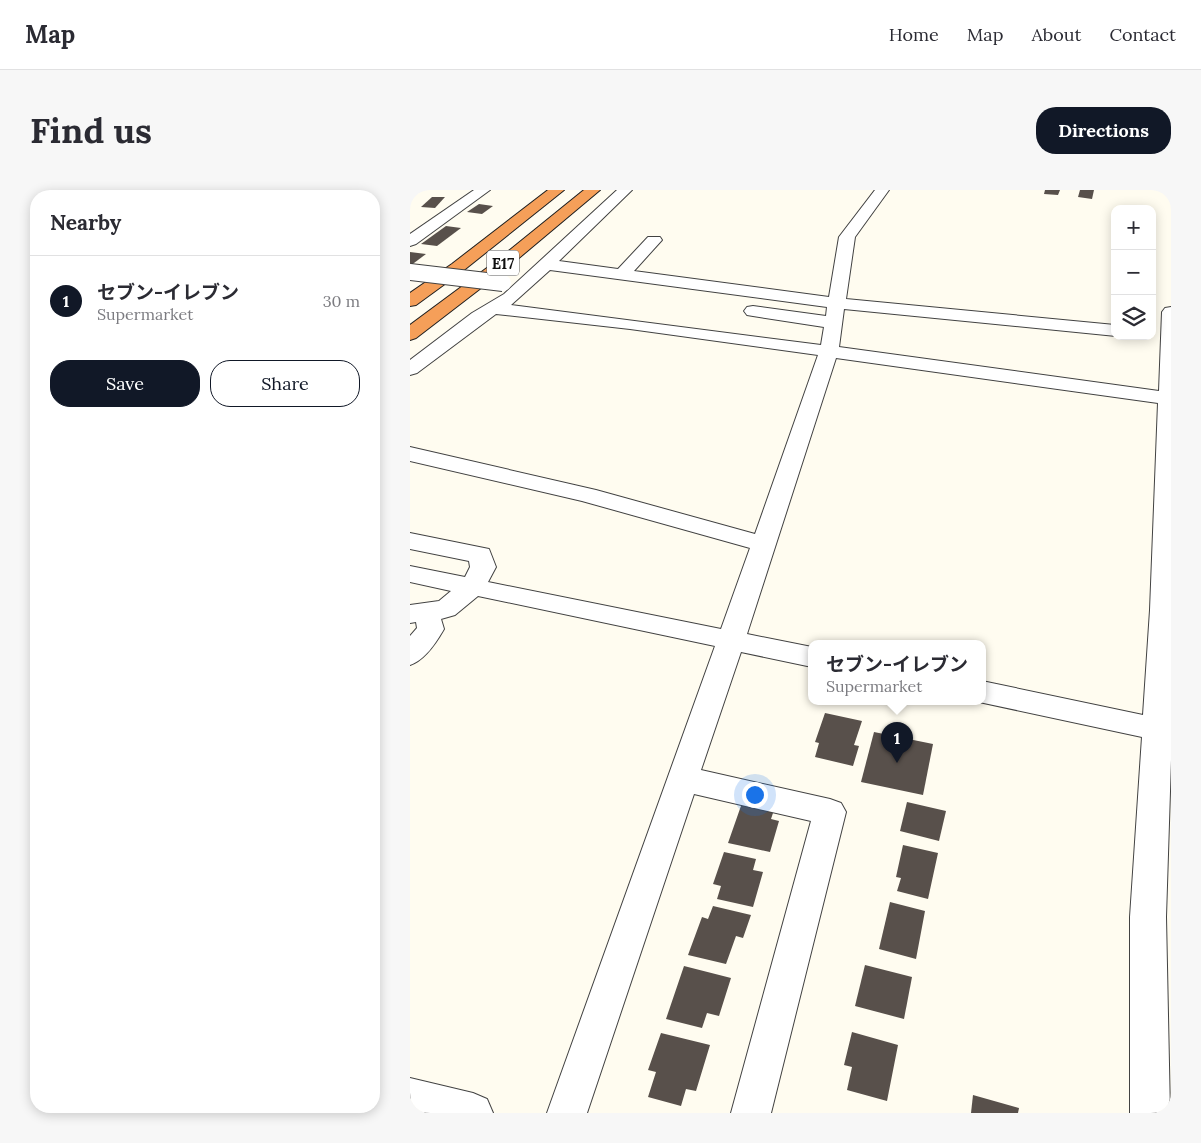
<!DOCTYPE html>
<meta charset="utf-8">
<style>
:root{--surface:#fff;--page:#f7f7f7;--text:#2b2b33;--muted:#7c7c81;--line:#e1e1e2;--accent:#111827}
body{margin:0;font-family:Lora,"Noto Sans JP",serif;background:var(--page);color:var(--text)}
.controls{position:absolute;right:15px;top:15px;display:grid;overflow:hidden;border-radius:10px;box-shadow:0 2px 12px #0003}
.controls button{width:45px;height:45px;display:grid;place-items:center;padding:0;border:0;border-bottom:1px solid var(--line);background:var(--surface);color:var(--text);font:25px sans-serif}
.you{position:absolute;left:344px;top:604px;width:18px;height:18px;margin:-12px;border:4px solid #fff;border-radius:50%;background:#1a73e8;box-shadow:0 0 0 8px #1a73e833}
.badge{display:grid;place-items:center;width:32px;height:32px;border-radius:50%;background:var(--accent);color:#fff;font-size:16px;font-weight:700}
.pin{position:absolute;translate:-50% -41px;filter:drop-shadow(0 1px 2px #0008)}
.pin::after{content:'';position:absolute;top:26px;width:18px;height:15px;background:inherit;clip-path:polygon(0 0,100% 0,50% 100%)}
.popup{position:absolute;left:398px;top:450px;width:178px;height:65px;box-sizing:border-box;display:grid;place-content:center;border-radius:10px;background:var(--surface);filter:drop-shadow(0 1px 4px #0005);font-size:16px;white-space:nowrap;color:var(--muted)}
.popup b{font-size:19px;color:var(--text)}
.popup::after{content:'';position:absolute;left:50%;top:100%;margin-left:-10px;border:10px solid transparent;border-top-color:var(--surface)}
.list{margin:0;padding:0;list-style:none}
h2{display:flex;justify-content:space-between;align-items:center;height:65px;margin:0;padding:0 20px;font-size:21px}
h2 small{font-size:16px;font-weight:400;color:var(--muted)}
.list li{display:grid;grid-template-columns:32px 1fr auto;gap:15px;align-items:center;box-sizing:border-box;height:90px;padding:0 20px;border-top:1px solid var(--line)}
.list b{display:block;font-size:19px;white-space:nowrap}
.list p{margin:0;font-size:16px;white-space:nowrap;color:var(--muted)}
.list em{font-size:16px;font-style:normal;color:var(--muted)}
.actions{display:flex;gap:10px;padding:15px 20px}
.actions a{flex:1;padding:11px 0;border:1px solid var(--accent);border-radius:20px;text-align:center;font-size:18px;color:var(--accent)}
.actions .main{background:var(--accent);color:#fff}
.icon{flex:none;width:28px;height:28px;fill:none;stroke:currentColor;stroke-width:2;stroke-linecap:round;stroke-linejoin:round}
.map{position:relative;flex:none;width:761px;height:923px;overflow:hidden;border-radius:20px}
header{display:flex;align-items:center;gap:30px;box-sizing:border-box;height:70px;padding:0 25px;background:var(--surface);border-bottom:1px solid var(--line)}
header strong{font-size:24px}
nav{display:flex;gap:28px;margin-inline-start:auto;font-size:18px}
.intro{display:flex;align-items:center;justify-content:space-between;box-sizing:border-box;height:120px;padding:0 30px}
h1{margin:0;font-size:35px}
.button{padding:12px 22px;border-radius:20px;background:var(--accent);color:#fff;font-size:18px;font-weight:700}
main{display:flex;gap:30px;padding:0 30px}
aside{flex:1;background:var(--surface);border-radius:20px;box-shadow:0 2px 12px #0003}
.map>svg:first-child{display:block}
</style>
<header>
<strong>Map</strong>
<nav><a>Home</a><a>Map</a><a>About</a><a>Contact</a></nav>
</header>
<div class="intro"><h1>Find us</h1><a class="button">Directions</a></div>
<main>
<aside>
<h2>Nearby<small></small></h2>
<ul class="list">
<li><span class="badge">1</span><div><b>セブン-イレブン</b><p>Supermarket</p></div><em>30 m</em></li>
</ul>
<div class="actions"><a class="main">Save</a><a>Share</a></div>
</aside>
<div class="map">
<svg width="761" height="923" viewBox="0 0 761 923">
<rect width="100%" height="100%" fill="#fffcf0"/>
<g fill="#58504b">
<polygon points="635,0 650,0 648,5 634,4"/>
<polygon points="670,0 684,0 682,9 668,7"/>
<polygon points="22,7 35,7 25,18 11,17"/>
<polygon points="69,14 83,16 72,24 57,22"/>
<polygon points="36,36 51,38 27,56 11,54"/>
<polygon points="0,62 16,64 0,76"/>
<polygon points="415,523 452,531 444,555 449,556 443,576 405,567 409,553 405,552"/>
<polygon points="464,542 523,554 513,605 451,592"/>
<polygon points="497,612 536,621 529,651 490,641"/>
<polygon points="332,613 364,620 361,629 369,631 360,662 318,653"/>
<polygon points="493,655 528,663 518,709 487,701 491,688 486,687"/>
<polygon points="314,662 346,669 343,680 353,682 343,717 307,709 311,696 303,694"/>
<polygon points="480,712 515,721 506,769 469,759"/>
<polygon points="303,716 341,725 333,748 326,746 316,774 278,765 292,727 298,729"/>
<polygon points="455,775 502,787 494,829 445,816"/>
<polygon points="274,776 321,788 309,826 297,823 292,838 256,829"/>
<polygon points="442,842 488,855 477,911 437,900 442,877 434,875"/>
<polygon points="251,843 300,855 286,901 276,899 271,916 238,907 246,882 238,880"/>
<polygon points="563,905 609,918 608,923 561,923"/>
</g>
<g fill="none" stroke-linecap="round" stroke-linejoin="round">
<defs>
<g id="minor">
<polygon points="64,0 80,0 6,54 0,56 0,44"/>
<path d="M207,0H222L149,71L208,79L238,47H250L252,50L224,81L419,107L429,47L465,0H479L445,47L436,109L705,135L706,146L434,119L429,157L749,201L752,122L755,118L761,117V570L756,727L760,923H720V727L732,547L569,512H572V491L733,525L740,420L748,213L426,168L337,444L402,457V477L331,462L291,580L420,609L431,613L436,622L361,923H321L401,631L284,604L177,923H137L305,456L68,406L45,425L31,429L34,439C26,453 15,470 0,475V446L7,438L6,432L0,433V415L29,411L41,401L0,392V376L55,387L60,377L59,371L0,359V343L79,359L86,377L78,392L311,439L340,358L172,311L0,271V257L186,300L345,344L408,165L220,139L86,124L7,183L0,185V170L62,123L94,104ZM140,80L417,117L416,126L343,116L337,117L334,121L337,125L343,126L414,137L411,155L101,115Z"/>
<polygon points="0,888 63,903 77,909 83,923 0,923"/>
</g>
<g id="highway">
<polygon points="138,0 154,0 54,80 6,115 0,116 0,103 42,74"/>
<polygon points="174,0 190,0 97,78 6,148 0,150 0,135 85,72"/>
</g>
</defs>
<use href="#minor" stroke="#424242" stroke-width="2"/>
<use href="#highway" stroke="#202020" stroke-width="2"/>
<use href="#minor" fill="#fff" fill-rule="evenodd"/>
<use href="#highway" fill="#f59f59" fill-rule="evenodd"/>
<defs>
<polyline id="minor-bridge" points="0,82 93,93"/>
</defs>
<use href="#minor-bridge" stroke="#424242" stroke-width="18" stroke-linecap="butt"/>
<use href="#minor-bridge" stroke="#fff" stroke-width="16"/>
</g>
<g text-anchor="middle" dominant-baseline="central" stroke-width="5" stroke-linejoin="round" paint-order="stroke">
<rect fill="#fff" stroke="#575757" stroke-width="1" x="77" y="60.5" width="32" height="25" rx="4"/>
<g font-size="15" font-weight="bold" fill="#0f0f0f">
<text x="93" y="73">E17</text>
</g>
</g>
</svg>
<div class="controls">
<button>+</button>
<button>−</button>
<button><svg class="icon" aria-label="layers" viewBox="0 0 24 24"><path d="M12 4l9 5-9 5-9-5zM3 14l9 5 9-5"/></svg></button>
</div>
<div class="you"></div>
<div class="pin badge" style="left:487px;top:573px">1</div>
<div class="popup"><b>セブン-イレブン</b>Supermarket</div>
</div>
</main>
